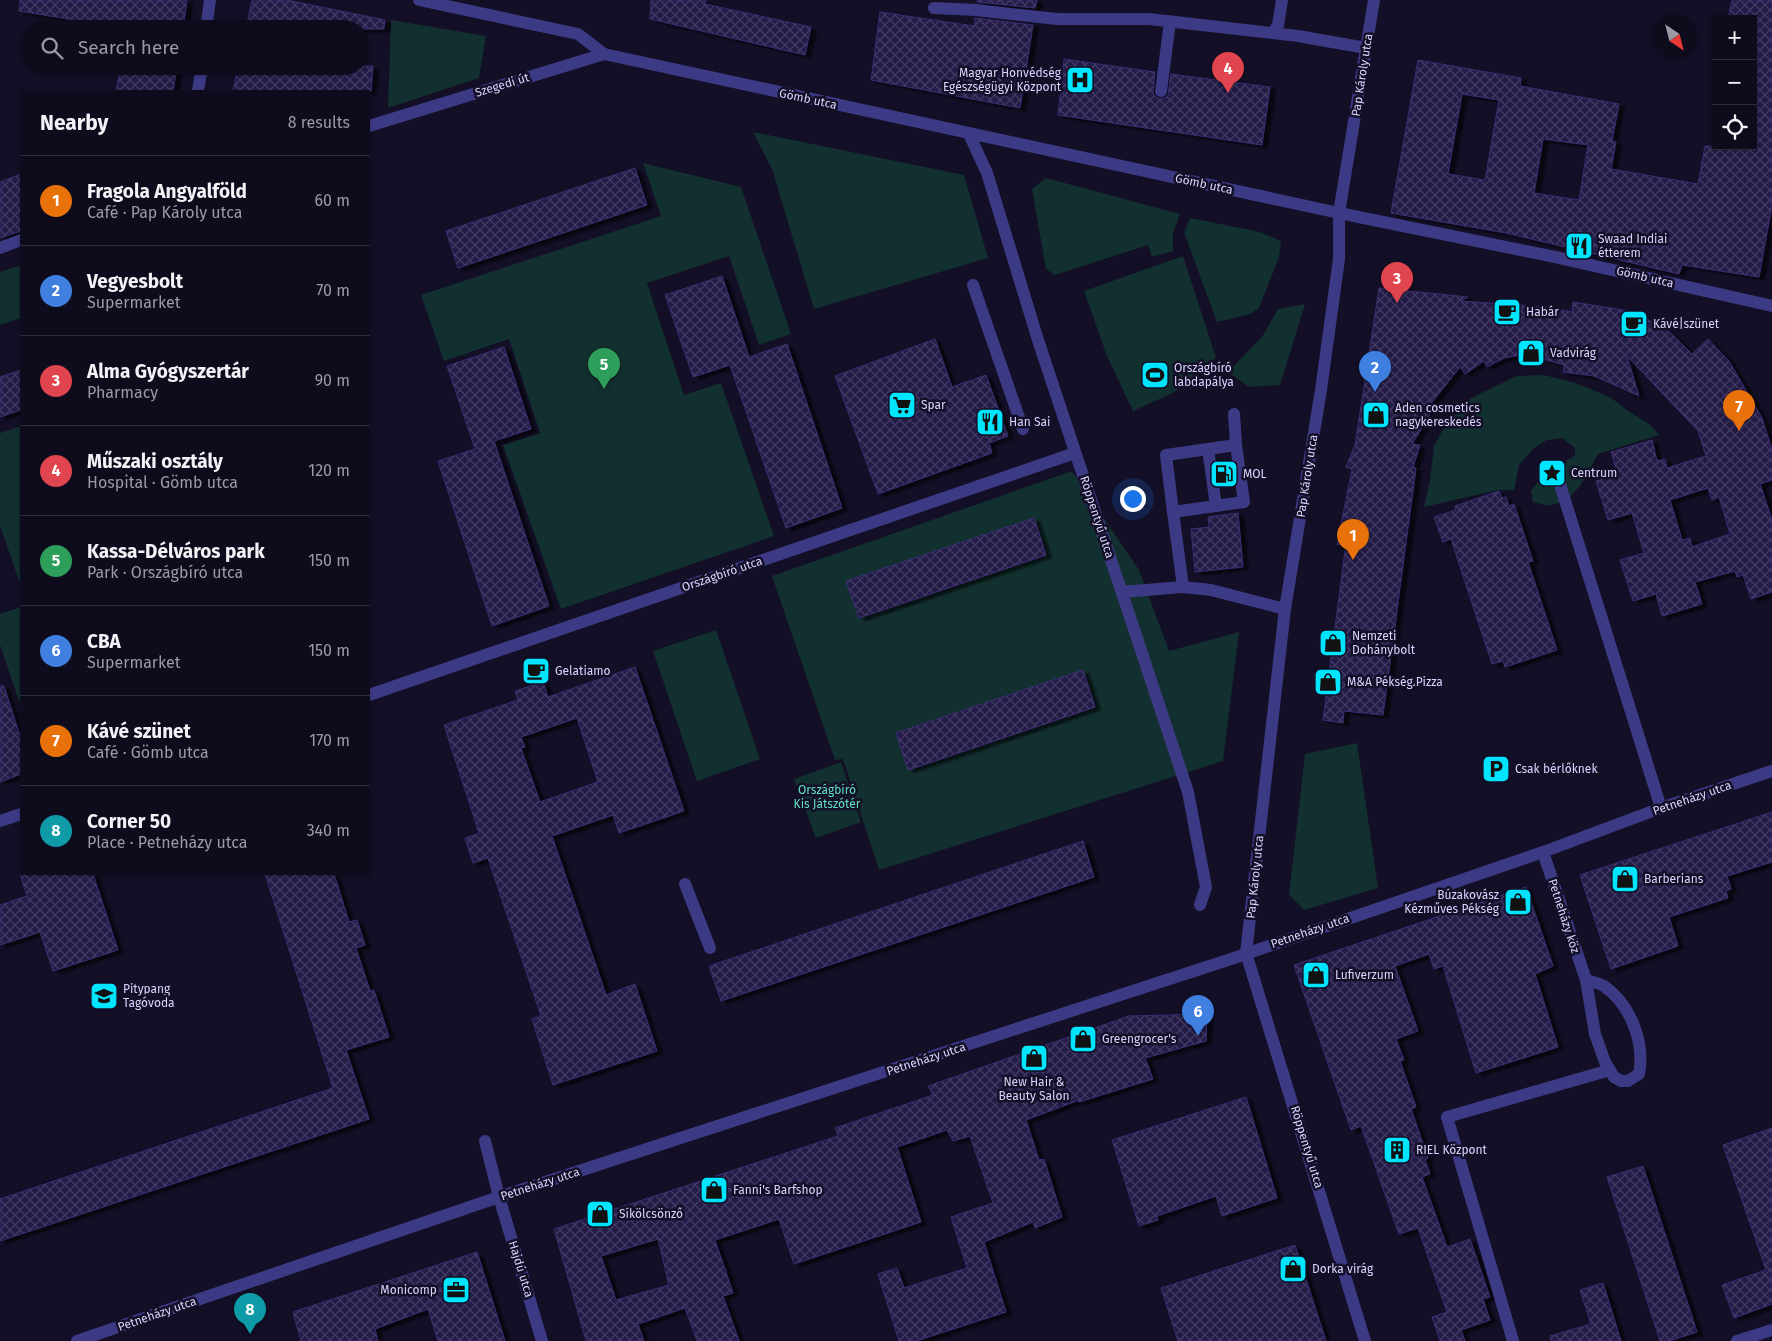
<!DOCTYPE html>
<meta charset="utf-8">
<style>
:root{--surface:#0e0b1c;--page:#1c1929;--text:#f1f3f6;--muted:#9b9ba3;--line:#2e2b3b;--accent:#00e5ff}
body{margin:0;font-family:"Fira Sans",sans-serif;background:var(--page);color:var(--text)}
.controls{position:absolute;right:15px;top:15px;display:grid;overflow:hidden;border-radius:0px;box-shadow:0 1px 4px #0004}
.controls button{width:45px;height:45px;display:grid;place-items:center;padding:0;border:0;border-bottom:1px solid var(--line);background:var(--surface);color:var(--text);font:25px sans-serif}
.compass{position:absolute;left:1652px;top:15px;width:45px;height:45px;border-radius:50%;background:var(--surface);box-shadow:0 1px 4px #0004;rotate:145deg}
.you{position:absolute;left:1132px;top:498px;width:18px;height:18px;margin:-12px;border:4px solid #fff;border-radius:50%;background:#1a73e8;box-shadow:0 0 0 8px #1a73e833}
.badge{display:grid;place-items:center;width:32px;height:32px;border-radius:50%;background:var(--accent);color:#fff;font-size:16px;font-weight:700}
.pin{position:absolute;translate:-50% -41px;filter:drop-shadow(0 1px 2px #0008)}
.pin::after{content:'';position:absolute;top:26px;width:18px;height:15px;background:inherit;clip-path:polygon(0 0,100% 0,50% 100%)}
.list{margin:0;padding:0;list-style:none}
h2{display:flex;justify-content:space-between;align-items:center;height:65px;margin:0;padding:0 20px;font-size:21px}
h2 small{font-size:16px;font-weight:400;color:var(--muted)}
.list li{display:grid;grid-template-columns:32px 1fr auto;gap:15px;align-items:center;box-sizing:border-box;height:90px;padding:0 20px;border-top:1px solid var(--line)}
.list b{display:block;font-size:19px;white-space:nowrap}
.list p{margin:0;font-size:16px;white-space:nowrap;color:var(--muted)}
.list em{font-size:16px;font-style:normal;color:var(--muted)}
.icon{flex:none;width:28px;height:28px;fill:none;stroke:currentColor;stroke-width:2;stroke-linecap:round;stroke-linejoin:round}
.map{position:relative;flex:none;width:1772px;height:1341px;overflow:hidden}
.search{position:absolute;background:var(--surface);box-shadow:0 1px 4px #0004;left:20px;top:20px;width:350px;height:55px;display:flex;align-items:center;gap:12px;box-sizing:border-box;padding:0 18px;border-radius:28px;color:var(--muted);font-size:19px}
.panel{position:absolute;background:var(--surface);box-shadow:0 1px 4px #0004;left:20px;top:90px;width:350px;height:785px;border-radius:0px}
.map>svg:first-child{display:block}
</style>
<div class="map">
<svg width="1772" height="1341" viewBox="0 0 1772 1341">
<defs>
<pattern id="building-cross-hatch" width="8" height="8" patternUnits="userSpaceOnUse" patternTransform="scale(1.25)"><rect width="8" height="8" fill="#241b47"/><path d="M0 0l8 8M0 8l8-8" fill="none" stroke="#433b63"/></pattern>
<filter id="shadow"><feDropShadow dx="5.5" dy="3" stdDeviation="1" flood-color="#0009"/></filter>
</defs>
<rect width="100%" height="100%" fill="#130f26"/>
<g fill="#12302f">
<polygon points="391,20 486,36 479,78 388,108"/>
<polygon points="753,132 964,175 988,258 814,309 772,169"/>
<polygon points="643,163 741,187 791,334 759,345 729,256 647,283 684,395 721,383 774,536 561,609 503,445 540,433 509,339 444,361 421,295 661,216"/>
<polygon points="1046,178 1180,214 1173,233 1173,251 1152,257 1148,245 1055,275 1046,269 1032,189"/>
<polygon points="1190,218 1260,232 1281,241 1279,257 1259,308 1250,314 1217,322 1184,232"/>
<polygon points="1183,256 1216,358 1173,393 1133,411 1107,356 1084,291"/>
<polygon points="21,265 21,318 0,325 0,272"/>
<polygon points="1305,304 1280,385 1249,387 1228,372 1262,337 1278,309"/>
<path d="M1544,375L1575,383L1610,397L1627,410L1649,424L1659,435L1598,454C1586,475 1578,499 1552,505C1546,506 1538,503 1533,502L1531,491L1537,483L1550,485L1564,478L1563,471L1567,460L1575,456V448L1562,438L1547,440L1533,449L1519,465L1514,490H1498L1424,507L1430,480L1434,446L1447,422L1471,398L1517,376Z"/>
<polygon points="21,426 21,586 0,526 0,433"/>
<polygon points="1072,471 1139,570 1169,651 1239,632 1223,761 879,870 843,759 835,760 772,576"/>
<polygon points="21,607 21,707 0,645 0,614"/>
<polygon points="716,630 760,759 697,781 653,651"/>
<polygon points="1357,743 1378,888 1304,910 1289,895 1305,754"/>
<polygon points="841,762 861,822 816,838 794,779"/>
</g>
<g fill="url(#building-cross-hatch)" stroke="#3b2d73" fill-rule="evenodd" filter="url(#shadow)">
<polygon points="20,0 187,0 183,29 131,29 19,11"/>
<polygon points="252,0 287,0 385,20 384,29 246,29"/>
<polygon points="651,0 706,0 705,4 811,27 805,55 650,19"/>
<polygon points="978,0 1037,0 1035,8 977,2"/>
<path d="M1732,0H1772V205L1759,277L1682,265L1679,274L1506,233L1391,213L1418,60L1521,78L1520,86L1619,104L1612,141L1616,142L1611,169L1698,184L1705,146H1753V19H1728ZM1462,94L1499,100L1485,180L1448,174ZM1543,139L1588,145L1579,200L1534,193Z"/>
<polygon points="880,12 974,26 975,18 1033,25 1020,108 871,80"/>
<polygon points="1064,59 1155,72 1153,94 1159,99 1165,98 1168,96 1171,74 1270,87 1262,145 1058,115"/>
<polygon points="121,66 177,66 173,91 116,91"/>
<polygon points="238,66 373,66 371,91 233,91"/>
<polygon points="635,168 647,205 458,268 446,231"/>
<polygon points="21,174 21,231 0,238 0,182"/>
<polygon points="722,276 749,357 787,344 842,508 786,528 730,365 693,377 665,295"/>
<path d="M1379,288L1468,297L1460,301L1548,307L1572,312L1573,302L1623,310L1645,318L1671,333L1692,354L1708,339L1729,361L1762,418L1772,450V480L1760,484L1772,520V592L1751,599L1743,575L1737,577L1735,571L1695,582L1702,604L1662,616L1656,594L1633,601L1620,560L1644,553L1632,513L1608,520L1596,481L1618,475L1611,452L1652,440L1657,461L1665,459L1667,468L1706,456L1698,431L1627,356L1639,396L1594,376L1563,372L1564,365L1533,356L1520,355L1504,358L1487,367L1484,361L1465,374L1460,367L1425,411L1430,415L1412,444L1420,445L1413,467L1416,468L1383,715L1344,711L1343,723L1323,720L1346,543L1337,545L1352,469L1346,467L1355,445ZM1708,488L1712,500L1719,497L1730,534L1692,547L1690,538L1682,540L1670,500Z"/>
<polygon points="935,339 952,387 986,375 1008,436 989,443 992,453 878,494 835,376"/>
<polygon points="504,347 531,429 494,441 549,606 492,626 438,461 475,449 447,366"/>
<polygon points="21,370 21,410 0,417 0,377"/>
<polygon points="1499,491 1502,498 1506,497 1509,506 1514,504 1533,561 1528,562 1557,650 1505,667 1503,661 1492,664 1451,539 1443,542 1434,517 1456,510 1455,506"/>
<polygon points="1238,513 1243,567 1195,572 1191,529 1209,527 1208,517"/>
<polygon points="1034,518 1046,555 859,618 846,581"/>
<path d="M635,667L684,811L619,833L613,815L552,836L606,995L635,984L657,1051L553,1085L532,1019L541,1016L488,858L473,863L465,838L479,833L444,725L518,700L515,691L543,682L548,697ZM577,718L598,782L540,802L521,748L525,747L521,737Z"/>
<polygon points="1083,670 1095,707 908,770 896,733"/>
<polygon points="0,686 4,686 21,739 21,774 0,782"/>
<polygon points="1772,812 1772,862 1727,876 1731,889 1726,891 1728,898 1669,917 1678,946 1611,969 1580,875"/>
<polygon points="1083,841 1094,877 721,1001 709,966"/>
<polygon points="20,874 93,874 118,950 53,971 40,932 0,945 0,905 27,896"/>
<polygon points="265,874 334,874 349,922 357,920 365,945 356,948 370,991 374,990 389,1037 346,1050 369,1119 0,1241 0,1199 333,1088"/>
<polygon points="1526,887 1553,966 1535,974 1558,1047 1476,1073 1443,966 1434,969 1429,954 1395,966 1418,1031 1396,1039 1404,1060 1400,1061 1416,1107 1411,1109 1428,1158 1425,1160 1430,1174 1422,1177 1447,1247 1470,1239 1490,1297 1483,1299 1490,1320 1461,1330 1465,1341 1440,1341 1432,1317 1447,1312 1418,1228 1399,1234 1361,1126 1351,1130 1294,965"/>
<path d="M1207,1014L1206,1041L1145,1058L1153,1079L1079,1102V1100L1026,1120L1039,1160L1044,1159L1062,1217L1035,1228L1033,1222L984,1242L1006,1312L916,1341H899L878,1274L897,1268L904,1288L967,1268L951,1217L993,1203L970,1136L953,1141L947,1130L897,1147L921,1222L794,1264L779,1219L715,1240L733,1293L723,1296L739,1341H697L685,1308L638,1324L644,1341H586L554,1229L838,1136L835,1128L933,1095L928,1086L1129,1016ZM658,1239L669,1285L616,1300L601,1256Z"/>
<polygon points="1246,1097 1277,1198 1222,1216 1216,1196 1157,1216 1158,1220 1139,1226 1112,1140"/>
<polygon points="1772,1128 1772,1304 1734,1318 1722,1285 1766,1270 1723,1145"/>
<polygon points="1643,1166 1697,1332 1669,1341 1660,1341 1607,1177"/>
<polygon points="1295,1245 1326,1341 1178,1341 1161,1288"/>
<polygon points="477,1252 505,1341 438,1341 428,1309 375,1329 378,1341 301,1341 293,1312"/>
<polygon points="1603,1283 1621,1341 1551,1341 1550,1336 1591,1324 1580,1290"/>
</g>
<g fill="none" stroke-linecap="round" stroke-linejoin="round">
<g stroke="#3d3a85" stroke-width="12">
<polyline points="934,8 976,10 1057,19 1149,19 1298,36 1366,48"/>
<polyline points="1273,33 1278,25 1282,0"/>
<polyline points="1161,91 1170,22"/>
<polyline points="973,285 1023,429"/>
<polyline points="1208,449 1216,506"/>
<polyline points="1558,478 1661,808"/>
<polyline points="1173,512 1166,455 1236,445"/>
<polyline points="1183,587 1173,512 1244,502 1236,445 1234,414"/>
<polyline points="1122,592 1183,587 1211,590 1285,609"/>
<polyline points="685,884 710,948"/>
<polyline points="1447,1117 1513,1341"/>
<polyline points="485,1141 499,1197"/>
</g>
<g stroke="#3d3a85" stroke-width="12">
<polyline points="369,695 1075,453"/>
<polyline points="0,821 21,814"/>
</g>
<g stroke="#3d3a85" stroke-width="12">
<polyline points="419,0 578,34 604,54"/>
<polyline points="206,29 210,0"/>
<polyline points="198,91 202,66"/>
<polyline points="969,134 987,173 1038,340 1188,792 1206,887 1200,905"/>
<polyline points="1339,213 1555,257 1772,306"/>
<path d="M1543,852L1586,980L1595,1034L1605,1062L1614,1077L1621,1081H1628L1639,1074C1645,1043 1631,1005 1604,986C1599,983 1592,982 1586,980"/>
<polyline points="1447,1117 1610,1070"/>
<polyline points="499,1197 542,1341"/>
<polyline points="77,1341 499,1197 1228,960 1543,852 1661,808 1772,771"/>
<polyline points="1737,1341 1772,1330"/>
</g>
<g stroke="#3d3a85" stroke-width="12">
<polyline points="369,126 604,54 1339,213"/>
<polyline points="0,248 21,240"/>
<polyline points="1365,1341 1246,953 1285,609 1321,390 1339,259 1339,213 1374,0"/>
</g>
</g>
<defs>
<symbol id="hospital-square" viewBox="-11 -11 22 22"><rect x="-9" y="-9" width="18" height="18" rx="4" fill="#00e5ff" stroke="#130f26"/><path d="M-5-5h3v3.5h4V-5h3V5h-3V1.5h-4V5h-3Z" fill="#111"/></symbol>
<symbol id="restaurant-square" viewBox="-11 -11 22 22"><rect x="-9" y="-9" width="18" height="18" rx="4" fill="#00e5ff" stroke="#130f26"/><path d="M-5-6h1v4h1v-4h1v4h1v-4h1v5L-1.5 .5V6h-2V.5L-5-1ZM5-6V6H3V1.5H1.5Q1.5-4 5-6Z" fill="#111"/></symbol>
<symbol id="cafe-square" viewBox="-11 -11 22 22"><rect x="-9" y="-9" width="18" height="18" rx="4" fill="#00e5ff" stroke="#130f26"/><path d="M-5.5-4.5H6V0H3Q3 3.5 0 3.5H-2.5Q-5.5 3.5-5.5 0ZM3-3.2v2h1.7v-2ZM-6 4.5H4V6H-6Z" fill="#111"/></symbol>
<symbol id="shop-square" viewBox="-11 -11 22 22"><rect x="-9" y="-9" width="18" height="18" rx="4" fill="#00e5ff" stroke="#130f26"/><path d="M-5-2.5h2.3a2.7 3.5 0 0 1 5.4 0H5L5.5 6h-11ZM-1.5-2.5h3a1.5 2.3 0 0 0-3 0Z" fill="#111"/></symbol>
<symbol id="stadium-square" viewBox="-11 -11 22 22"><rect x="-9" y="-9" width="18" height="18" rx="4" fill="#00e5ff" stroke="#130f26"/><path d="M0-5a6.5 5 0 1 0 0 10a6.5 5 0 1 0 0-10ZM-3.5-1.8h7v3.6h-7Z" fill="#111"/></symbol>
<symbol id="supermarket-square" viewBox="-11 -11 22 22"><rect x="-9" y="-9" width="18" height="18" rx="4" fill="#00e5ff" stroke="#130f26"/><path d="M-6-5.5h2.5l.6 2H6L4.5 2H-2.5L-4.4-4H-6ZM-1.5 3.2a1.3 1.3 0 1 0 .1 0ZM3 3.2a1.3 1.3 0 1 0 .1 0Z" fill="#111"/></symbol>
<symbol id="sight-square" viewBox="-11 -11 22 22"><rect x="-9" y="-9" width="18" height="18" rx="4" fill="#00e5ff" stroke="#130f26"/><path d="M0-6L1.8-2.2L6-1.7L2.9 1.2L3.7 5.4L0 3.3L-3.7 5.4L-2.9 1.2L-6-1.7L-1.8-2.2Z" fill="#111"/></symbol>
<symbol id="fuel-square" viewBox="-11 -11 22 22"><rect x="-9" y="-9" width="18" height="18" rx="4" fill="#00e5ff" stroke="#130f26"/><path d="M-5.5-6h7V0h2V4h1.3V-2.5L3-4.5l.8-.8L6-3V5H2.5V1h-1V6h-7ZM-4.2-4.7v3.2H.2V-4.7Z" fill="#111"/></symbol>
<symbol id="parking-square" viewBox="-11 -11 22 22"><rect x="-9" y="-9" width="18" height="18" rx="4" fill="#00e5ff" stroke="#130f26"/><path d="M-3.5-5.5H1a3.5 3.5 0 0 1 0 7H-1V5.5H-3.5ZM-1-3.4V-.6H.8a1.4 1.4 0 0 0 0-2.8Z" fill="#111"/></symbol>
<symbol id="school-square" viewBox="-11 -11 22 22"><rect x="-9" y="-9" width="18" height="18" rx="4" fill="#00e5ff" stroke="#130f26"/><path d="M0-5L7-2L0 1L-7-2ZM-4 1L0 2.5L4 1V4Q0 6-4 4Z" fill="#111"/></symbol>
<symbol id="building-square" viewBox="-11 -11 22 22"><rect x="-9" y="-9" width="18" height="18" rx="4" fill="#00e5ff" stroke="#130f26"/><path d="M-4-6H4V6H1V3H-1V6H-4ZM-2.5-4.3h1.7v1.8h-1.7ZM.8-4.3h1.7v1.8H.8ZM-2.5-1h1.7V.8h-1.7ZM.8-1h1.7V.8H.8Z" fill="#111"/></symbol>
<symbol id="office-square" viewBox="-11 -11 22 22"><rect x="-9" y="-9" width="18" height="18" rx="4" fill="#00e5ff" stroke="#130f26"/><path d="M-6-3h4V-5.5h4V-3h4V5H-6ZM-1-4.5V-3h2v-1.5ZM-6 0V1H6V0Z" fill="#111"/></symbol>
</defs>
<g fill-rule="evenodd">
<use href="#hospital-square" x="1064" y="64" width="32" height="32"/>
<use href="#restaurant-square" x="1563" y="230" width="32" height="32"/>
<use href="#cafe-square" x="1491" y="296" width="32" height="32"/>
<use href="#cafe-square" x="1618" y="308" width="32" height="32"/>
<use href="#shop-square" x="1515" y="337" width="32" height="32"/>
<use href="#stadium-square" x="1139" y="359" width="32" height="32"/>
<use href="#supermarket-square" x="886" y="389" width="32" height="32"/>
<use href="#shop-square" x="1360" y="399" width="32" height="32"/>
<use href="#restaurant-square" x="974" y="406" width="32" height="32"/>
<use href="#sight-square" x="1536" y="457" width="32" height="32"/>
<use href="#fuel-square" x="1208" y="458" width="32" height="32"/>
<use href="#shop-square" x="1317" y="627" width="32" height="32"/>
<use href="#cafe-square" x="520" y="655" width="32" height="32"/>
<use href="#shop-square" x="1312" y="666" width="32" height="32"/>
<use href="#parking-square" x="1480" y="753" width="32" height="32"/>
<use href="#shop-square" x="1609" y="863" width="32" height="32"/>
<use href="#shop-square" x="1502" y="886" width="32" height="32"/>
<use href="#shop-square" x="1300" y="959" width="32" height="32"/>
<use href="#school-square" x="88" y="980" width="32" height="32"/>
<use href="#shop-square" x="1067" y="1023" width="32" height="32"/>
<use href="#shop-square" x="1018" y="1042" width="32" height="32"/>
<use href="#building-square" x="1381" y="1134" width="32" height="32"/>
<use href="#shop-square" x="698" y="1174" width="32" height="32"/>
<use href="#shop-square" x="584" y="1198" width="32" height="32"/>
<use href="#shop-square" x="1277" y="1253" width="32" height="32"/>
<use href="#office-square" x="440" y="1274" width="32" height="32"/>
</g>
<g text-anchor="middle" dominant-baseline="central" stroke-width="5" stroke-linejoin="round" paint-order="stroke">
<g font-size="12" fill="#d9d4ff" stroke="#130f26" text-anchor="start">
<text x="1061" y="73" text-anchor="end">Magyar Honvédség<tspan x="1061" dy="14">Egészségügyi Központ</tspan></text>
<text x="1598" y="239">Swaad Indiai<tspan x="1598" dy="14">étterem</tspan></text>
<text x="1526" y="312">Habár</text>
<text x="1653" y="324">Kávé|szünet</text>
<text x="1550" y="353">Vadvirág</text>
<text x="1174" y="368">Országbíró<tspan x="1174" dy="14">labdapálya</tspan></text>
<text x="921" y="405">Spar</text>
<text x="1395" y="408">Aden cosmetics<tspan x="1395" dy="14">nagykereskedés</tspan></text>
<text x="1009" y="422">Han Sai</text>
<text x="1571" y="473">Centrum</text>
<text x="1243" y="474">MOL</text>
<text x="1352" y="636">Nemzeti<tspan x="1352" dy="14">Dohánybolt</tspan></text>
<text x="555" y="671">Gelatiamo</text>
<text x="1347" y="682">M&amp;A Pékség.Pizza</text>
<text x="1515" y="769">Csak bérlőknek</text>
<text x="1644" y="879">Barberians</text>
<text x="1499" y="895" text-anchor="end">Búzakovász<tspan x="1499" dy="14">Kézműves Pékség</tspan></text>
<text x="1335" y="975">Lufiverzum</text>
<text x="123" y="989">Pitypang<tspan x="123" dy="14">Tagóvoda</tspan></text>
<text x="1102" y="1039">Greengrocer's</text>
<text x="1034" y="1082" text-anchor="middle">New Hair &amp;<tspan x="1034" dy="14">Beauty Salon</tspan></text>
<text x="1416" y="1150">RIEL Központ</text>
<text x="733" y="1190">Fanni's Barfshop</text>
<text x="619" y="1214">Síkölcsönző</text>
<text x="1312" y="1269">Dorka virág</text>
<text x="437" y="1290" text-anchor="end">Monicomp</text>
</g>
<g font-size="12" fill="#d9d4ff" stroke="#130f26">
<text transform="translate(1362 75) rotate(-81)">Pap Károly utca</text>
<text transform="translate(502 85) rotate(-17)">Szegedi út</text>
<text transform="translate(808 99) rotate(12)">Gömb utca</text>
<text transform="translate(1204 184) rotate(12)">Gömb utca</text>
<text transform="translate(1645 277) rotate(13)">Gömb utca</text>
<text transform="translate(1307 476) rotate(-81)">Pap Károly utca</text>
<text transform="translate(1097 517) rotate(72)">Röppentyű utca</text>
<text transform="translate(722 574) rotate(-19)">Országbíró utca</text>
<text transform="translate(1692 798) rotate(-19)">Petneházy utca</text>
<text transform="translate(1255 877) rotate(-84)">Pap Károly utca</text>
<text transform="translate(1564 916) rotate(72)">Petneházy köz</text>
<text transform="translate(1310 931) rotate(-19)">Petneházy utca</text>
<text transform="translate(926 1059) rotate(-18)">Petneházy utca</text>
<text transform="translate(1307 1147) rotate(73)">Röppentyű utca</text>
<text transform="translate(540 1184) rotate(-18)">Petneházy utca</text>
<text transform="translate(521 1269) rotate(73)">Hajdú utca</text>
<text transform="translate(157 1314) rotate(-19)">Petneházy utca</text>
</g>
<g font-size="12" fill="#5fe0c0" stroke="#130f26">
<text x="827" y="790">Országbíró<tspan x="827" dy="14">Kis Játszótér</tspan></text>
</g>
</g>
</svg>
<div class="controls">
<button>+</button>
<button>−</button>
<button><svg class="icon" aria-label="locate" viewBox="0 0 24 24"><circle cx="12" cy="12" r="6"/><path d="M12 2v4M12 18v4M2 12h4M18 12h4"/></svg></button>
</div>
<svg class="compass" viewBox="-18 -18 36 36"><path d="M0-13l5 13h-10z" fill="#e53935"/><path d="M0 13l5-13h-10z" fill="#9b9ba3"/></svg>
<div class="you"></div>
<div class="pin badge" style="left:1353px;top:560px;background:#e8710a">1</div>
<div class="pin badge" style="left:1375px;top:392px;background:#3f7fe0">2</div>
<div class="pin badge" style="left:1397px;top:303px;background:#e0444e">3</div>
<div class="pin badge" style="left:1228px;top:93px;background:#e0444e">4</div>
<div class="pin badge" style="left:604px;top:389px;background:#2e9e5b">5</div>
<div class="pin badge" style="left:1198px;top:1036px;background:#3f7fe0">6</div>
<div class="pin badge" style="left:1739px;top:431px;background:#e8710a">7</div>
<div class="pin badge" style="left:250px;top:1334px;background:#0f9aa8">8</div>
<div class="search"><svg class="icon" aria-label="search" viewBox="0 0 24 24"><circle cx="10" cy="10" r="6"/><path d="M15 15l6 6"/></svg>Search here</div>
<section class="panel">
<h2>Nearby<small>8 results</small></h2>
<ul class="list">
<li><span class="badge" style="background:#e8710a">1</span><div><b>Fragola Angyalföld</b><p>Café · Pap Károly utca</p></div><em>60 m</em></li>
<li><span class="badge" style="background:#3f7fe0">2</span><div><b>Vegyesbolt</b><p>Supermarket</p></div><em>70 m</em></li>
<li><span class="badge" style="background:#e0444e">3</span><div><b>Alma Gyógyszertár</b><p>Pharmacy</p></div><em>90 m</em></li>
<li><span class="badge" style="background:#e0444e">4</span><div><b>Műszaki osztály</b><p>Hospital · Gömb utca</p></div><em>120 m</em></li>
<li><span class="badge" style="background:#2e9e5b">5</span><div><b>Kassa-Délváros park</b><p>Park · Országbíró utca</p></div><em>150 m</em></li>
<li><span class="badge" style="background:#3f7fe0">6</span><div><b>CBA</b><p>Supermarket</p></div><em>150 m</em></li>
<li><span class="badge" style="background:#e8710a">7</span><div><b>Kávé szünet</b><p>Café · Gömb utca</p></div><em>170 m</em></li>
<li><span class="badge" style="background:#0f9aa8">8</span><div><b>Corner 50</b><p>Place · Petneházy utca</p></div><em>340 m</em></li>
</ul>
</section>
</div>
